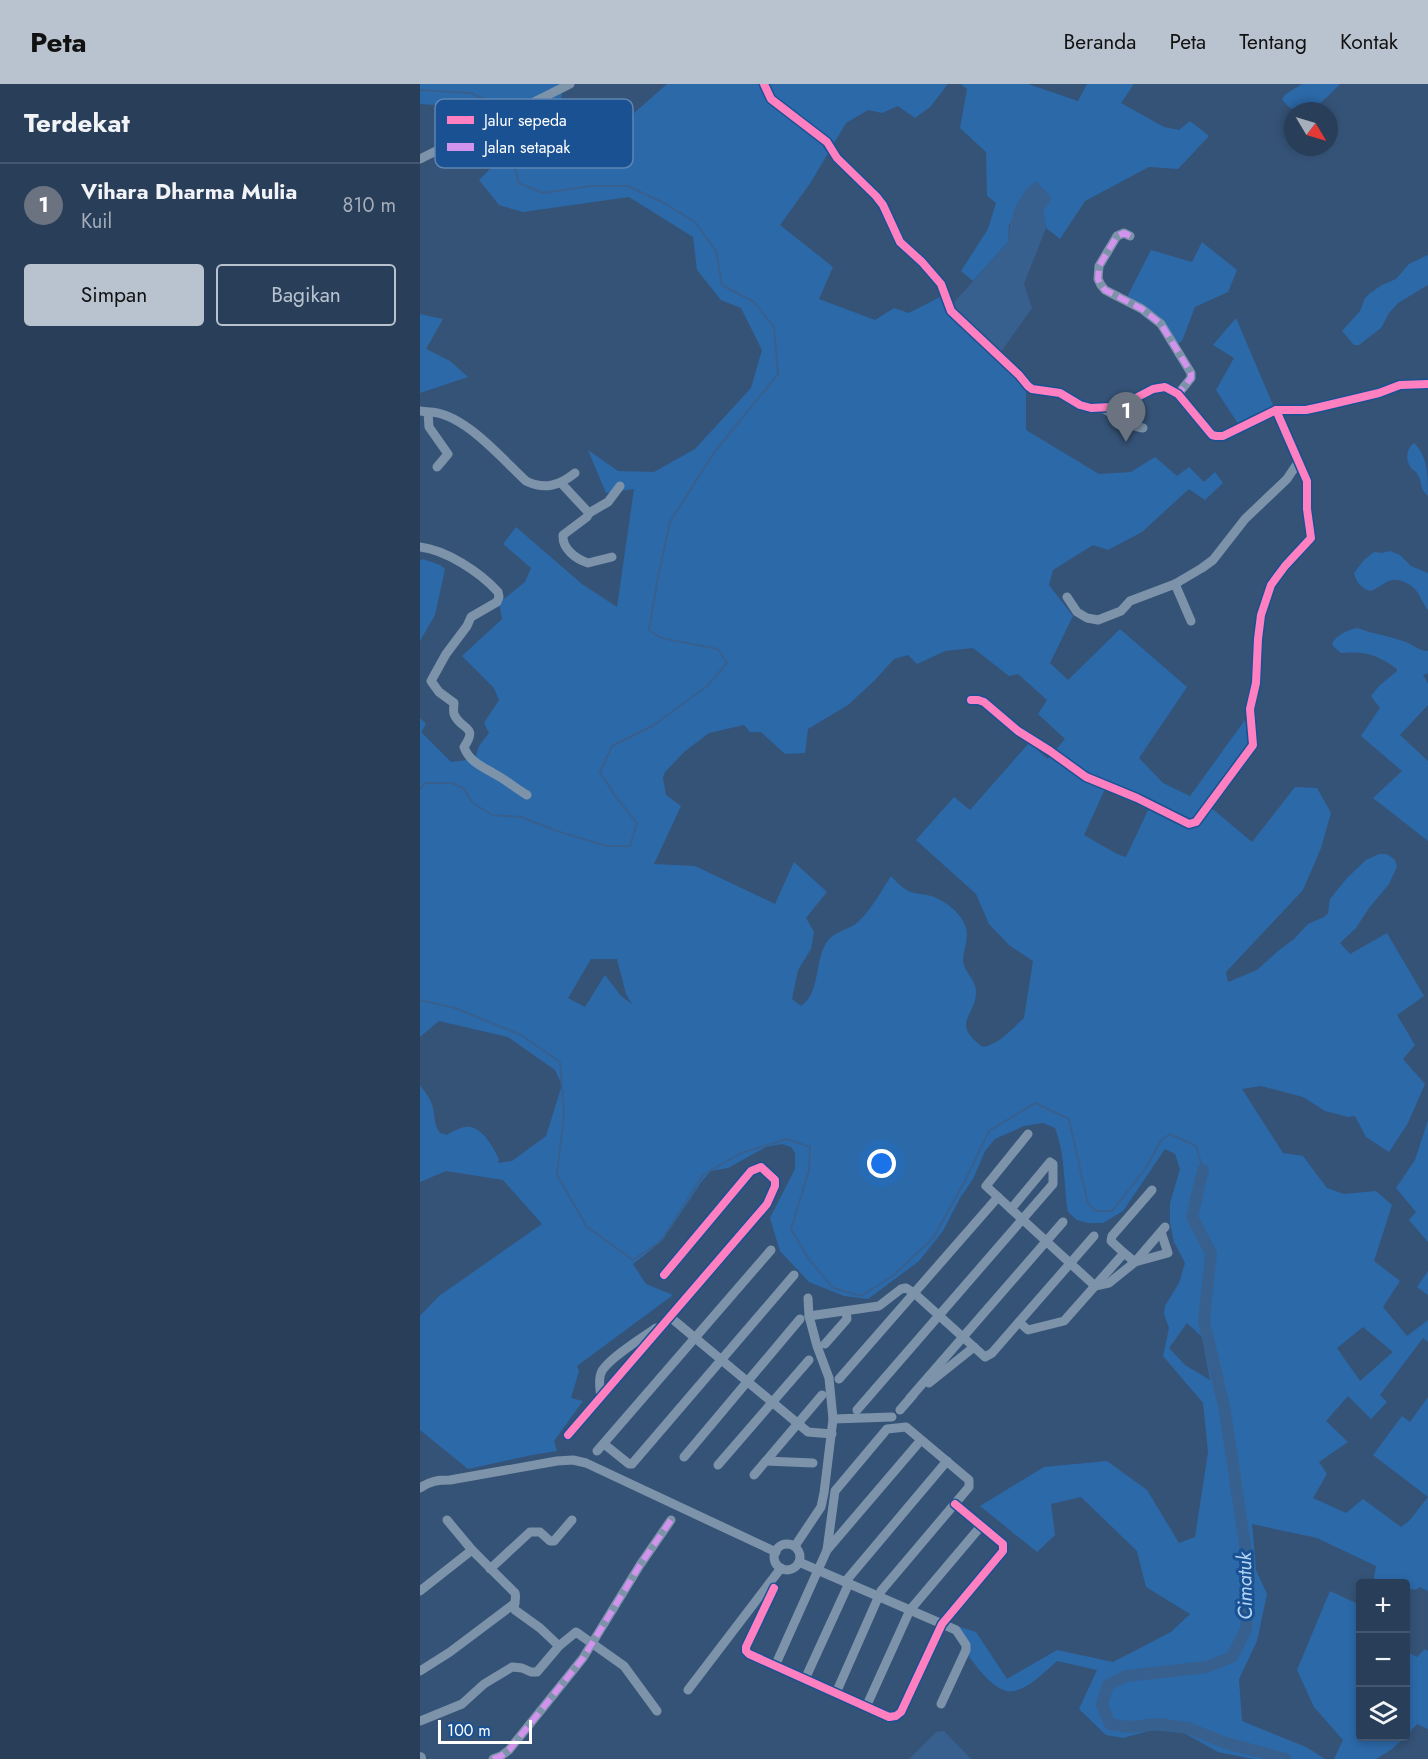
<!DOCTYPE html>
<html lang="id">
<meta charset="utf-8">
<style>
:root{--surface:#283e59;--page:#30455f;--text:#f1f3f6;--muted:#a5aeba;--line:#44576f;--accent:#b8c3cf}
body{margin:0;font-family:Jost,sans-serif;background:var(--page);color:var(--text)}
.controls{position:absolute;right:18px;bottom:18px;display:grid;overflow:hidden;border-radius:6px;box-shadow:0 3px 9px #0003}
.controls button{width:54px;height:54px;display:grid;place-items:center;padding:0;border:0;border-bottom:2px solid var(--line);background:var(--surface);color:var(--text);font:30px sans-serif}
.compass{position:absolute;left:864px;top:18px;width:54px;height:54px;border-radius:50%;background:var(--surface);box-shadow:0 3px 9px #0003;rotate:128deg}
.scale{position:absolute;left:18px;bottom:15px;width:94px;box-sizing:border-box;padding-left:6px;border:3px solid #fff;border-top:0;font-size:16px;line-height:21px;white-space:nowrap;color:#fff;-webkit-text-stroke:4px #195193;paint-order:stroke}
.you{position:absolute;left:462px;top:1080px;width:21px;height:21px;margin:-15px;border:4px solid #fff;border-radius:50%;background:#1a73e8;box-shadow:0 0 0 9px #1a73e833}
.badge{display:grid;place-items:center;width:39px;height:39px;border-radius:50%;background:var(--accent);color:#fff;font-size:20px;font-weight:700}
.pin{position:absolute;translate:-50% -50px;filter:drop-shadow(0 2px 3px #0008)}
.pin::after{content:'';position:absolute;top:32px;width:21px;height:18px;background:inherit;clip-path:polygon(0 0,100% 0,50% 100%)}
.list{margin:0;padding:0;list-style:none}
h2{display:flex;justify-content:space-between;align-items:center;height:78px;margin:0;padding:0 24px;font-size:26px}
h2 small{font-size:20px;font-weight:400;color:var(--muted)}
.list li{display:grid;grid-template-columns:39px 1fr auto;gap:18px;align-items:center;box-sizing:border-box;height:84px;padding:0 24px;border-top:2px solid var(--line)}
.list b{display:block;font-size:22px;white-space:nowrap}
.list p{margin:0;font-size:20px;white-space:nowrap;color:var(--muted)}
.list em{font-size:20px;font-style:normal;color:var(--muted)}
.actions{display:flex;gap:12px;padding:18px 24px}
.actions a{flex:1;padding:14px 0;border:2px solid var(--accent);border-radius:6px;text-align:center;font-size:21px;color:var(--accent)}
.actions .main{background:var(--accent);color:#111}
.icon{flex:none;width:33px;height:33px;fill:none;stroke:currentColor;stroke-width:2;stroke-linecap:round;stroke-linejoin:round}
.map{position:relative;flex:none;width:1008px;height:1675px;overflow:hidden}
header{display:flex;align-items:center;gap:36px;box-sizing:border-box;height:84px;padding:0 30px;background:var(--accent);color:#111}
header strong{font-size:28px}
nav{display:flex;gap:33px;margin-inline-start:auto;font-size:21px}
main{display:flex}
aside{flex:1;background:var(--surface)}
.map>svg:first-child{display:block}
</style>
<header>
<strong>Peta</strong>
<nav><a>Beranda</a><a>Peta</a><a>Tentang</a><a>Kontak</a></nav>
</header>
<main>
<aside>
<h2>Terdekat<small></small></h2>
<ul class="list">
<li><span class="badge" style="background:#6b7280">1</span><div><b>Vihara Dharma Mulia</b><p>Kuil</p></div><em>810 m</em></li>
</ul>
<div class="actions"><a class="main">Simpan</a><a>Bagikan</a></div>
</aside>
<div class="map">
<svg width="1008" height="1675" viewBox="0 0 1008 1675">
<rect width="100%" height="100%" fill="#355377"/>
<g fill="#2c69a9" fill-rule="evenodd">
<path d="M0,0H144L141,14L197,44L247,0H528L510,23L495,34L478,22L462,29L448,26L426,39L391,98L360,141L413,183L399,215L455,236L474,224L489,229L520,213L525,226L606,305V346L679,390L711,388L735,373L757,392L769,383L784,398L795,388L803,399L785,416L769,405L722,448L688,466L673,461L633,486L629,501L653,532L630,579L648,596L700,545L767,603L719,674L743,699L770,712L825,636L832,659L789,722L832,758L875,703L897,704L911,729L901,764L883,806L806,888L808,898L837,886L858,867L874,855L888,840L904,833L908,829L910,815L927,794L946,776L959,770H967L975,776L977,783L969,800L949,824L936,844L920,859L930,870L967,849L1004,912L977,931L995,961L983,975L1005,1000L988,1039L969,1068L946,1053L935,1032L928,1033L905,1027L883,1013L841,1002L822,1005L863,1069L883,1072L907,1104L924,1110L956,1107L972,1121L954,1177L980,1197L963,1223L987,1252L1008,1236V1258L1003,1254L960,1311L967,1318L951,1335L928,1312L906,1337L928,1358L899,1378L907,1390L893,1414L926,1429L943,1415L981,1443L989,1437L1008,1413L953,1371L982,1332L990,1338L1008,1313V1507L999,1503L996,1506L990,1505L986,1518V1500L953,1499L956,1482L897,1454L832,1440L836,1486L847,1510L837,1557L819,1595L822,1637L886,1663L905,1675H833L798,1668L764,1649L732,1646L703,1654L686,1651L659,1625L677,1586L637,1577C624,1588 610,1604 594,1607C569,1612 540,1557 527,1539L556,1548L587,1595L637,1566L693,1578L751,1548L770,1530L726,1503L717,1467L661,1413L631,1420L635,1451L617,1468L560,1422L624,1383L687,1377L727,1406L759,1459L775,1453L788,1368L783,1319L743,1272L749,1244L744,1230L745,1222L759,1199L765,1179L754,1158L750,1139V1119L760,1085L755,1070L745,1065L703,1127L683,1139H668L657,1136L648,1128C643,1098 646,1073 635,1044L623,1039L604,1042L575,1055L565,1067L553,1095L540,1114L523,1147L499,1177L448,1215L424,1212L389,1198L360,1167L350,1134L375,1085V1069L371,1063L362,1060L346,1063L308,1084L291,1087L282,1097L250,1145L232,1165L213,1180L226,1200L253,1211L157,1282L159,1287L151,1314L163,1317L134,1357L137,1367L112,1371L48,1385L0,1346V1232L19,1212L122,1140L83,1096L26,1087L0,1098V1001C5,1008 11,1015 13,1024C15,1034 14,1041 20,1049L27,1051C32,1048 39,1044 45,1043C61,1040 73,1063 79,1075L78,1079L92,1077L126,1052L142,1001L135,986L88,953L19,937L0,953V634L6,640L1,648L31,678L55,675L59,662L69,649L64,639L79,616L74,604L42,572L82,535L79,519L105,498L111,484L83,460L96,443L162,500L197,523L214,405L186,409L168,366L198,387L234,388L275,365L331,304L342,266L321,224L301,216L277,186L273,153L209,113L103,128L79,121L59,96L73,82L68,41L58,27L34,22L0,20ZM553,564L589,592L598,590L627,616L618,630L645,655L628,675L609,659L550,726L534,713L496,756L556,810L569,840L589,861L613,877L604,934C593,944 578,961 563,963C529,938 557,932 556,907C556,896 544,888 543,877C543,865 550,854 545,841C540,828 524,816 511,812C503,810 495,810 488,807C481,803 476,797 471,792C461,807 452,825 438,838C429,846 414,847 407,858C394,876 401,909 381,922L372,915L378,886L391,865L394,848L386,834L407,808L374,778L355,820L275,782L234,780L261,722L246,711L243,694L245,688L264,668L289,649L324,641L330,648H341L365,670L385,669L388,645L428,621L455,596L474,575L488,571L497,580L525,567ZM685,705L730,722L706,773L697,770L664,751ZM171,875H197L206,910L212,920L201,912L185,891L165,923L148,914ZM767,1239L782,1253L790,1296L765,1281L749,1264ZM943,1243L973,1268L940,1297L917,1264Z"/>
<polygon points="541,0 608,0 658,17 667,0 714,0 701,19 744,43 759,46 770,37 789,52 758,85 729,83 665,117 640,155 626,144 623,128 589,140 588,158 553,197 541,187 568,145 576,119 567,112 566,68 540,44 547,5"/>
<path d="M882,0H920C905,16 880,42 862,15L866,10Z"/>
<polygon points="782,158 817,186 808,208 775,223 762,257 751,263 738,236 706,215 731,166 772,178"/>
<polygon points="1008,171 1008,201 978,219 969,229 961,244 939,261 934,261 922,247 940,227 945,214 950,209 962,201 976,195 989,180"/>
<polygon points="0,230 23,235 6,265 30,277 48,293 0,309"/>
<polygon points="816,234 856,328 819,341 796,306 814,274 793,261"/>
<path d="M994,359C1008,373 1008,391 1008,412C998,402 1003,399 998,391C997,388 993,386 991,384C985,375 986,365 994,359Z"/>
<path d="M970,467L980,471L991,482L1008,489V526C1003,520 1002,515 998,509C994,502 981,494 972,496C965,497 958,505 950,507C941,504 936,498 934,489L944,476L954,468L962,469Z"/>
<polygon points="3,475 20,481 25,485 15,531 0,557 0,477"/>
<path d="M937,544C953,550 970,552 986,558C994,561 999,567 1008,567V589L1003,591L1008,600V621L980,651L1008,677V757L953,714L982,687L941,652L960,624L951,612L959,602L977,587V585C956,570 946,567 921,569L914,563L912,559C920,549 926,547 937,544Z"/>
<polygon points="1008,1036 1008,1158 989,1136 996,1128 976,1104 995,1076"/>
<polygon points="1008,1187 1008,1211 997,1203"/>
<polygon points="910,1507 940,1521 940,1652 985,1653 972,1665 956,1675 914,1675 923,1656 894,1623 877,1586"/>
<polygon points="1005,1565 1008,1567 1008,1645 997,1640 986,1652 986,1567 997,1573"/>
</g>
<g fill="#38608e">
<path d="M616,97L632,114L623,128L626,144L604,200L612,224L580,269L531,222L588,158C589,136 597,110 616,97Z"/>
<polygon points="524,1647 551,1675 489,1675 516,1648"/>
</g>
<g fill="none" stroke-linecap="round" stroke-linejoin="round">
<g stroke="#38608e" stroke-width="2">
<polyline points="0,6 51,9 70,18 77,34"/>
<polyline points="0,705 5,699 32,699 44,705 53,719 72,731 101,733 137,747 186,762 210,762 217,739 195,712 180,688 192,662 234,641 287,602 307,579 298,565 241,554 229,546 237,498 250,438 293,370 358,290 354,243 334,218 302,201 296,167 275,138 244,119 208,102 171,102 123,109 99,99 88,59 80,39"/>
<polyline points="0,916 35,924 101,951 140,978 144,1029 137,1091 167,1143 213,1176 241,1157 283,1091 321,1069 367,1055 390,1063 389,1086 371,1145 388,1174 413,1204 441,1212 474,1191 513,1154 545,1097 569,1047 615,1019 649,1035 668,1120 676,1127 692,1127 726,1084 741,1056 750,1050 776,1062 783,1086"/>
</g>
<polyline stroke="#38608e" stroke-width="12" points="783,1086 772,1133 791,1169 784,1237 805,1327 829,1488 826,1545 812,1573 786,1583 706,1592 688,1601 682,1621 690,1640 709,1643 738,1640 768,1644 806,1659 866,1675"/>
<g stroke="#7d93aa" stroke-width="9">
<polyline points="344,0 351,15 407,58 417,74 456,112 463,121 480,158 502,178 521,200 531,227 599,291 608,302 612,305 640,309 660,321 671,324 691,323 712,316 733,305 745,303 758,310 792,351 796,352 803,352 856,326 886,326 900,323 959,309 980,301 1008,300"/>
<polyline points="0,75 150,0"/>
<polyline points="710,152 704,149 697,152 679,182 678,195 681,201 685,206 722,225 741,240 771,289 771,294 758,310"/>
<polyline points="683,324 709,341 723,344"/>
<polyline points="0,327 8,328 9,343 28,370 17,383"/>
<path d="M8,328C42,327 82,375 106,397C124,406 139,402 155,389"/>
<path d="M141,399L169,429L167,433L143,451C142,465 156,475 168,479L192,473"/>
<polyline points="169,429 188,418 200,402"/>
<path d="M0,463C26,466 60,488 78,508L79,513L77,518L51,533L47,542L26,570L11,597L19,608L34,619C34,622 33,626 34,630C41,647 59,641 44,663C49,677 61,682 73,689C85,695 95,704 107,711"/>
<polyline points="755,500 771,537"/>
<polyline points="647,513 657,528 667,534 678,536 701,527 710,517 755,500 782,484 793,476 825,435 867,395 879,377"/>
<polyline points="551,616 558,616 564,618 598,647 630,667 666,693 717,714 769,740 776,738 833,661 830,625 836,599 838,555 841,531 851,501 865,482 891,454 887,425 887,397 856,326"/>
<polyline points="578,1113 566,1102 608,1050"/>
<polyline points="704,1169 691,1157 692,1152 732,1106"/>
<polyline points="389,1232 459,1222 481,1205 486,1204 494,1209 565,1273 572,1269 674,1152"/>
<polyline points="250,1233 388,1348 412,1350"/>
<polyline points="599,1238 608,1246 644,1237 675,1202 689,1199 715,1178 745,1143"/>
<polyline points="405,1260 427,1235 426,1227"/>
<polyline points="419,1295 578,1113 675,1202 704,1169 715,1178 748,1169 741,1148"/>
<polyline points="509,1299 554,1263"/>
<path d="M181,1313C180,1305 178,1297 181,1289C185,1277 224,1252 236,1244"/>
<polyline points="490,1314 643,1138"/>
<polyline points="437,1326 633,1100 633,1080 630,1078 591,1125"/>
<polyline points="480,1326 493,1311"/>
<polyline points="413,1335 472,1333"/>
<polyline points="148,1351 347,1120 355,1102 355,1096 341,1083 331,1087 244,1191"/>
<polyline points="184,1360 209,1380 212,1380 374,1191"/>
<polyline points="177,1367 351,1166"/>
<polyline points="264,1373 380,1235"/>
<polyline points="346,1377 393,1379"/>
<polyline points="298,1381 389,1276"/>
<polyline points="334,1391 402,1311"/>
<path d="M0,1404C10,1397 18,1396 30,1396L137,1377L153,1376L166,1379L356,1468"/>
<circle cx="367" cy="1473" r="13"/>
<polyline points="375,1462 401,1423 404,1409 413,1335 409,1294 397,1262 389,1232 388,1214"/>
<path d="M52,1466L95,1509C97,1515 93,1520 95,1526L120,1544L139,1562"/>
<polyline points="407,1466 415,1407 467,1345 486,1343 549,1396 549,1403 461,1507 416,1609"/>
<polyline points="379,1478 536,1546 546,1561 546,1566 521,1620"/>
<polyline points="70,1485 110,1448 120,1448 130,1457 134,1457 152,1436"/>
<polyline points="425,1498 527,1377"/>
<polyline points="354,1504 326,1563 326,1567 329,1570 469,1633 476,1632 481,1628 522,1540 583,1467 583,1460 535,1420"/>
<polyline points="0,1507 52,1466 27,1436"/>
<polyline points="355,1582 407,1466 501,1356"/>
<polyline points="0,1587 30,1568 95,1519"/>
<polyline points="385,1595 429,1499"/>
<polyline points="268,1606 361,1484"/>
<polyline points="446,1623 490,1526 561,1442"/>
<polyline points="0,1637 42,1620 64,1600 92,1583 102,1584 111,1588 117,1588 139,1562 156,1548 204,1582 237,1627"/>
<polyline points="73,1675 81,1672 89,1666 163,1574 220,1481 251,1436"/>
</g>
<polyline stroke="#7c90a8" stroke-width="12" points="0,1674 0,1675"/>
<g stroke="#d193ec" stroke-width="6" stroke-dasharray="12 6" stroke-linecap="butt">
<polyline points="710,152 704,149 697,152 679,182 678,195 681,201 685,206 722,225 741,240 771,289 771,294 758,310"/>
<polyline points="73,1675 81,1672 89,1666 163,1574 220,1481 251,1436"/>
</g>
<defs>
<g id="cycleway">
<polyline points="344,0 351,15 407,58 417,74 456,112 463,121 480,158 502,178 521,200 531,227 599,291 608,302 612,305 640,309 660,321 671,324 691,323 712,316 733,305 745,303 758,310 792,351 796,352 803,352 856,326 886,326 900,323 959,309 980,301 1008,300"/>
<polyline points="551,616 558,616 564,618 598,647 630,667 666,693 717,714 769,740 776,738 833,661 830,625 836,599 838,555 841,531 851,501 865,482 891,454 887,425 887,397 856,326"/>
<polyline points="148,1351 347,1120 355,1102 355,1096 341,1083 331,1087 244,1191"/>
<polyline points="354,1504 326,1563 326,1567 329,1570 469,1633 476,1632 481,1628 522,1540 583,1467 583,1460 535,1420"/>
</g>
</defs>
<use href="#cycleway" stroke="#195193" stroke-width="11"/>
<use href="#cycleway" stroke="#ff80c0" stroke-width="8"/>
</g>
<g text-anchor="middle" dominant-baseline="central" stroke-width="6" stroke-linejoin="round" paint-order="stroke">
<g font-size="20" font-style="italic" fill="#b5d5f6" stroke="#195193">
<text transform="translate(825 1502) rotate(-91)">Cimatuk</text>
</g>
</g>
<rect x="15" y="15" width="198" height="69" rx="9" fill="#195193" stroke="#5e85b3" stroke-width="1.5"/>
<rect x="27" y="32" width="27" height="8" fill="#ff80c0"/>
<rect x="27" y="59" width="27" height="8" fill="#d193ec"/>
<g font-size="16" fill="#fff">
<text x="64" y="42">Jalur sepeda</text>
<text x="64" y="69">Jalan setapak</text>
</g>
</svg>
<div class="controls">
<button>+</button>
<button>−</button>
<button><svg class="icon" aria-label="layers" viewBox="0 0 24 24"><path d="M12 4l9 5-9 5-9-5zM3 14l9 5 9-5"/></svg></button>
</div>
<svg class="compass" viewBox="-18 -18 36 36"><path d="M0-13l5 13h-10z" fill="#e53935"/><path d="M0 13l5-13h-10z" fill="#a5aeba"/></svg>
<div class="scale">100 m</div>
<div class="you"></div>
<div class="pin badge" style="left:706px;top:358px;background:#6b7280">1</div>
</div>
</main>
